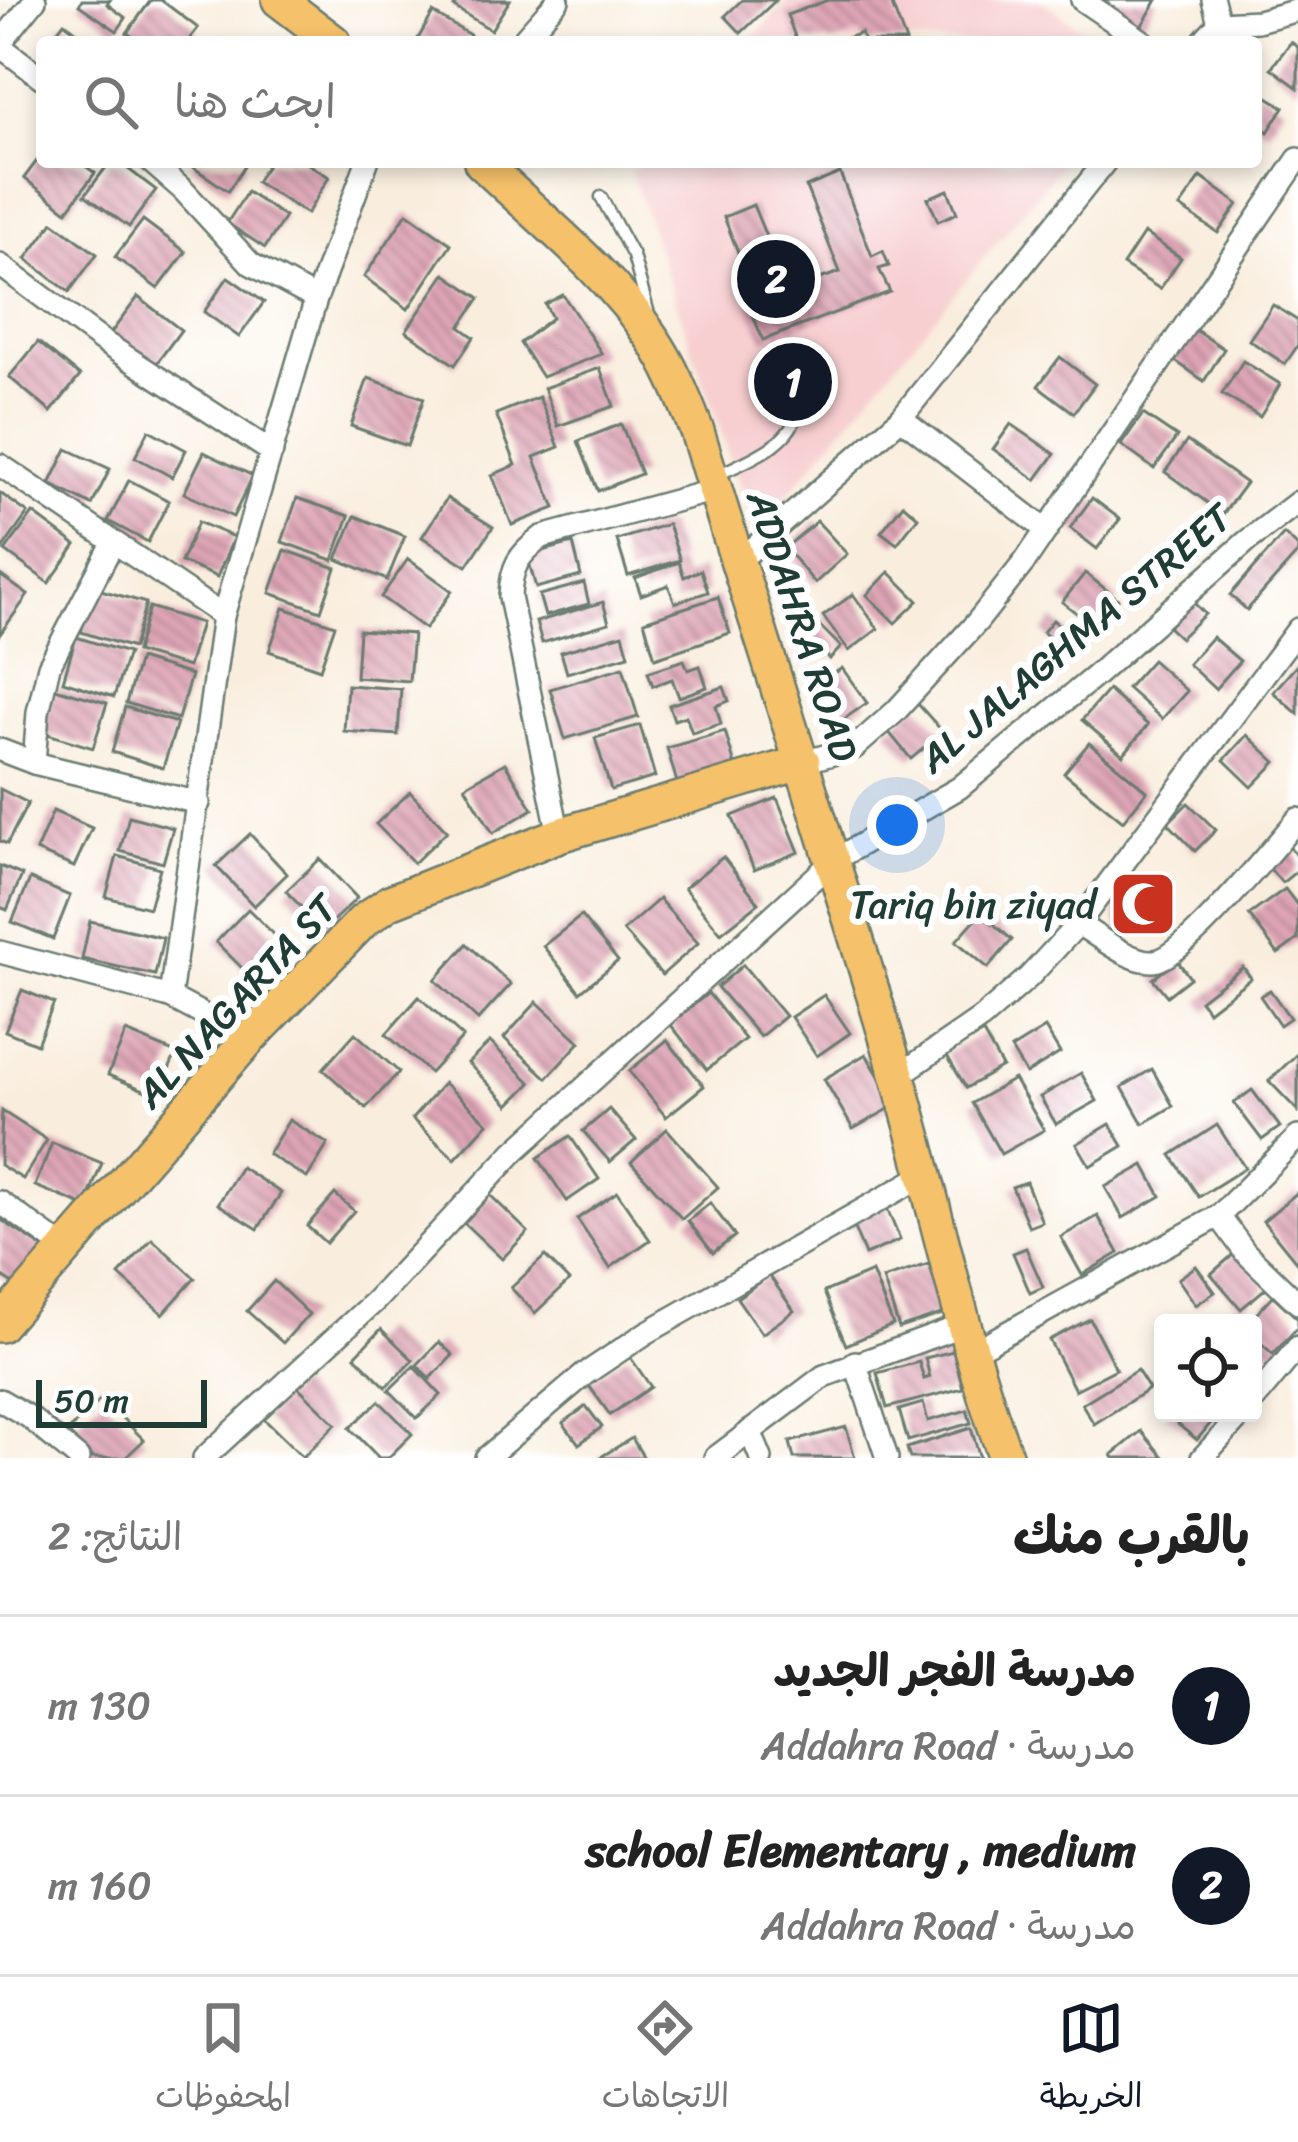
<!DOCTYPE html>
<html lang="ar">
<meta charset="utf-8">
<style>
:root{--surface:#fff;--page:#f2f2f2;--text:#222;--muted:#767676;--line:#e0e0e0;--accent:#111827}
body{margin:0;font-family:Sriracha,"Playpen Sans Arabic",sans-serif;background:var(--page);color:var(--text);direction:rtl}
.controls{position:absolute;right:36px;bottom:36px;display:grid;overflow:hidden;border-radius:12px;box-shadow:0 6px 18px #0003}
.controls button{width:108px;height:108px;display:grid;place-items:center;padding:0;border:0;border-bottom:3px solid var(--line);background:var(--surface);color:var(--text);font:60px sans-serif}
.scale{position:absolute;left:36px;bottom:30px;width:171px;box-sizing:border-box;padding-left:12px;border:6px solid #1f3d34;border-top:0;font-size:33px;line-height:42px;white-space:nowrap;color:#1f3d34;-webkit-text-stroke:9px #fff;paint-order:stroke}
.you{position:absolute;left:897px;top:825px;width:42px;height:42px;margin:-30px;border:9px solid #fff;border-radius:50%;background:#1a73e8;box-shadow:0 0 0 18px #1a73e833}
.badge{display:grid;place-items:center;width:78px;height:78px;border-radius:50%;background:var(--accent);color:#fff;font-size:39px;font-weight:700}
.pin{position:absolute;translate:-50% -50%;border:6px solid #fff;box-shadow:0 3px 12px #0006}
.list{margin:0;padding:0;list-style:none}
h2{display:flex;justify-content:space-between;align-items:center;height:156px;margin:0;padding:0 48px;font-size:51px}
h2 small{font-size:39px;font-weight:400;color:var(--muted)}
.list li{display:grid;grid-template-columns:78px 1fr auto;gap:36px;align-items:center;box-sizing:border-box;height:180px;padding:0 48px;border-top:3px solid var(--line)}
.list b{display:block;font-size:45px;white-space:nowrap}
.list p{margin:0;font-size:39px;white-space:nowrap;color:var(--muted)}
.list em{font-size:39px;font-style:normal;color:var(--muted)}
.icon{flex:none;width:66px;height:66px;fill:none;stroke:currentColor;stroke-width:2;stroke-linecap:round;stroke-linejoin:round}
.map{position:relative;flex:none;width:1298px;height:1458px;overflow:hidden;direction:ltr}
.search{position:absolute;background:var(--surface);box-shadow:0 6px 18px #0003;left:36px;right:36px;top:36px;height:132px;display:flex;align-items:center;gap:30px;box-sizing:border-box;padding:0 42px;border-radius:12px;color:var(--muted);font-size:45px}
.sheet{height:516px;background:var(--surface)}
nav{display:flex;justify-content:space-around;align-items:center;box-sizing:border-box;height:168px;border-top:3px solid var(--line);background:var(--surface);font-size:33px;color:var(--muted)}
nav a{display:grid;justify-items:center;gap:6px}
nav .on{color:var(--accent)}
.map>svg:first-child{display:block}
</style>
<div class="map">
<svg width="1298" height="1458" viewBox="0 0 1298 1458">
<defs>
<pattern id="building-back-hatch" width="6" height="6" patternUnits="userSpaceOnUse" patternTransform="scale(3)"><rect width="6" height="6" fill="#dea4b6"/><path d="M-1 5l2 2M0 0l6 6M5-1l2 2" fill="none" stroke="#b38795"/></pattern>
</defs>
<rect width="100%" height="100%" fill="#fff"/>
<filter id="ink" filterUnits="userSpaceOnUse"><feTurbulence type="fractalNoise" baseFrequency=".00833" numOctaves="2"/><feDisplacementMap in="SourceGraphic" scale="24" xChannelSelector="R" yChannelSelector="G"/><feConvolveMatrix kernelMatrix="1 2 1 2 8 2 1 2 1" color-interpolation-filters="sRGB"/></filter>
<filter id="wash" filterUnits="userSpaceOnUse"><feTurbulence type="fractalNoise" baseFrequency=".004" numOctaves="4" result="noise"/><feDisplacementMap in="SourceGraphic" scale="48" xChannelSelector="R" yChannelSelector="G"/><feGaussianBlur stdDeviation="2.7" result="paint"/><feColorMatrix in="noise" values="0 0 0 0 0 0 0 0 0 0 0 0 0 0 0 0 0 1.4 0 .05"/><feComposite in="paint" operator="in"/></filter>
<g filter="url(#wash)">
<rect width="100%" height="100%" fill="#f9eede"/>
<g fill="#f7cfd1">
<polygon points="788,0 1041,0 1101,42 750,42"/>
<polygon points="641,162 1064,162 756,533 631,172"/>
</g>
<g id="blocks">
<g fill="url(#building-back-hatch)">
<polygon points="82,0 110,0 107,4 126,18 117,31 79,5"/>
<polygon points="151,0 161,0 198,28 187,42 140,42 127,33"/>
<polygon points="458,0 510,0 491,30 454,7"/>
<polygon points="742,0 776,0 741,33 725,16"/>
<polygon points="828,0 890,0 906,42 864,42 861,33 836,42 797,42 787,15"/>
<polygon points="1097,0 1157,0 1141,27"/>
<polygon points="433,13 470,35 467,42 416,42"/>
<polygon points="64,22 90,42 49,42"/>
<polygon points="1291,42 1298,47 1298,88 1271,68"/>
<polygon points="1256,90 1284,107 1268,132 1256,124"/>
<polygon points="42,154 42,162 80,162 95,173 67,211 24,178"/>
<polygon points="110,162 119,162 156,190 129,227 85,195"/>
<polygon points="193,162 247,162 228,191 191,166"/>
<polygon points="269,162 305,162 329,177 307,214 256,182"/>
<polygon points="840,173 872,256 883,251 889,266 879,269 890,292 763,340 748,303 757,300 724,217 753,205 788,290 840,272 806,187"/>
<polygon points="1201,177 1238,204 1218,233 1180,207"/>
<polygon points="948,190 957,213 938,221 928,198"/>
<polygon points="247,192 285,217 265,248 227,223"/>
<polygon points="407,213 451,244 408,309 364,277"/>
<polygon points="143,220 186,252 158,289 115,257"/>
<polygon points="53,222 97,254 69,292 26,259"/>
<polygon points="1144,233 1181,258 1160,289 1123,265"/>
<polygon points="445,274 480,298 460,327 474,337 455,365 406,331"/>
<polygon points="228,277 264,302 239,337 204,312"/>
<polygon points="563,295 602,354 542,377 520,343 552,318 545,304"/>
<polygon points="138,297 181,330 154,367 110,334"/>
<polygon points="1273,305 1298,321 1298,345 1285,364 1249,340"/>
<polygon points="1194,329 1224,349 1204,381 1174,360"/>
<polygon points="38,342 80,376 51,412 9,377"/>
<polygon points="1060,357 1095,384 1074,413 1038,386"/>
<polygon points="1243,361 1280,384 1260,417 1222,394"/>
<polygon points="600,368 614,406 558,426 544,388"/>
<polygon points="368,378 424,398 407,446 351,426"/>
<polygon points="539,397 559,447 534,457 555,508 512,525 492,475 516,465 496,414"/>
<polygon points="1143,414 1177,437 1154,469 1121,445"/>
<polygon points="621,424 641,474 598,491 578,441"/>
<polygon points="1011,424 1055,454 1036,480 993,449"/>
<polygon points="149,430 186,450 172,477 135,457"/>
<polygon points="1187,441 1246,483 1223,514 1165,472"/>
<polygon points="67,449 110,469 92,505 50,484"/>
<polygon points="204,452 253,476 233,517 184,493"/>
<polygon points="129,480 169,501 148,542 108,521"/>
<polygon points="0,493 28,513 0,552"/>
<polygon points="297,498 349,516 333,560 282,542"/>
<polygon points="447,498 493,527 467,566 422,537"/>
<polygon points="1092,498 1120,519 1097,549 1070,528"/>
<polygon points="903,504 918,517 897,544 881,532"/>
<polygon points="33,513 76,545 49,583 5,551"/>
<polygon points="355,516 405,536 387,580 337,559"/>
<polygon points="817,521 847,554 815,583 785,548"/>
<polygon points="198,522 234,537 217,577 181,562"/>
<polygon points="668,524 680,560 628,576 617,540"/>
<polygon points="1284,534 1298,547 1298,553 1247,610 1230,595"/>
<polygon points="573,543 581,576 536,588 527,555"/>
<polygon points="285,550 336,568 321,611 270,593"/>
<polygon points="408,559 452,591 425,629 381,597"/>
<polygon points="679,562 684,577 701,570 708,592 675,603 668,585 641,595 635,578"/>
<polygon points="889,572 918,601 895,623 867,595"/>
<polygon points="1085,573 1118,599 1096,628 1062,602"/>
<polygon points="0,575 28,595 0,634"/>
<polygon points="584,583 589,604 545,616 539,595"/>
<polygon points="94,588 146,603 133,648 81,632"/>
<polygon points="853,594 878,629 849,651 823,616"/>
<polygon points="718,597 730,633 655,658 644,621"/>
<polygon points="603,602 609,623 542,643 536,622"/>
<polygon points="1193,602 1205,614 1180,638 1168,627"/>
<polygon points="149,607 201,623 188,667 136,652"/>
<polygon points="284,608 335,625 320,669 269,651"/>
<polygon points="1053,620 1077,641 1066,653 1043,632"/>
<polygon points="818,624 841,647 830,659 807,636"/>
<polygon points="359,630 413,634 409,681 356,677"/>
<polygon points="623,634 629,655 567,673 561,652"/>
<polygon points="76,637 128,653 114,697 63,681"/>
<polygon points="1212,637 1240,661 1215,689 1188,664"/>
<polygon points="139,659 191,675 178,719 126,703"/>
<polygon points="684,660 688,670 700,666 707,687 679,697 672,679 653,686 648,672"/>
<polygon points="1152,660 1187,691 1162,719 1127,688"/>
<polygon points="1298,664 1298,714 1273,692"/>
<polygon points="623,667 638,717 565,739 550,689"/>
<polygon points="842,668 867,703 837,724 812,689"/>
<polygon points="347,685 401,689 398,735 344,731"/>
<polygon points="724,687 729,701 716,706 721,724 692,733 686,716 674,720 669,705"/>
<polygon points="55,688 107,703 93,748 41,732"/>
<polygon points="1108,690 1148,725 1123,755 1082,720"/>
<polygon points="918,704 943,732 911,759 887,730"/>
<polygon points="125,707 177,723 163,768 112,752"/>
<polygon points="640,725 655,777 611,790 595,738"/>
<polygon points="725,731 736,769 678,786 667,748"/>
<polygon points="1247,735 1276,762 1252,787 1224,760"/>
<polygon points="1089,743 1147,791 1123,821 1064,773"/>
<polygon points="505,763 533,809 493,833 465,786"/>
<polygon points="0,789 28,803 7,844 0,841"/>
<polygon points="410,792 447,831 414,863 376,824"/>
<polygon points="777,798 799,852 754,870 732,816"/>
<polygon points="1188,803 1216,830 1195,851 1168,823"/>
<polygon points="53,811 92,828 74,867 36,851"/>
<polygon points="129,816 173,828 163,863 120,851"/>
<polygon points="250,834 287,874 254,906 216,866"/>
<polygon points="1287,844 1298,858 1298,870 1282,883 1265,863"/>
<polygon points="117,856 160,868 149,908 106,897"/>
<polygon points="723,857 759,903 721,933 684,888"/>
<polygon points="320,859 357,898 323,930 286,891"/>
<polygon points="0,866 22,875 7,910 0,907"/>
<polygon points="30,879 70,896 53,939 12,922"/>
<polygon points="1160,883 1168,920 1119,930 1110,894"/>
<polygon points="1285,889 1298,906 1298,939 1278,954 1249,915"/>
<polygon points="659,899 698,943 662,975 623,931"/>
<polygon points="248,909 287,947 254,980 216,942"/>
<polygon points="981,913 1012,940 988,968 956,941"/>
<polygon points="581,916 618,961 580,992 543,946"/>
<polygon points="90,921 163,938 155,975 82,959"/>
<polygon points="467,944 511,984 478,1020 435,980"/>
<polygon points="1177,960 1190,978 1167,996 1153,979"/>
<polygon points="743,965 785,1016 760,1037 717,987"/>
<polygon points="1243,967 1251,978 1208,1011 1200,1000"/>
<polygon points="22,990 54,1003 37,1044 5,1031"/>
<polygon points="1270,990 1290,1018 1280,1025 1260,996"/>
<polygon points="708,993 745,1039 707,1070 670,1024"/>
<polygon points="824,995 850,1033 817,1056 791,1017"/>
<polygon points="419,997 463,1037 430,1073 386,1034"/>
<polygon points="537,1002 580,1042 547,1078 504,1038"/>
<polygon points="1045,1028 1060,1053 1026,1074 1011,1049"/>
<polygon points="126,1032 176,1053 158,1096 108,1075"/>
<polygon points="355,1033 399,1072 366,1108 323,1069"/>
<polygon points="983,1033 1002,1067 966,1088 946,1054"/>
<polygon points="667,1040 704,1086 666,1117 629,1071"/>
<polygon points="490,1042 531,1083 509,1105 468,1063"/>
<polygon points="1298,1053 1298,1111 1269,1081"/>
<polygon points="866,1054 896,1105 853,1129 824,1079"/>
<polygon points="1152,1069 1173,1106 1143,1124 1122,1087"/>
<polygon points="1081,1073 1097,1101 1056,1124 1040,1097"/>
<polygon points="1014,1079 1044,1130 1001,1154 972,1103"/>
<polygon points="444,1083 488,1123 455,1159 412,1119"/>
<polygon points="1252,1090 1280,1127 1262,1140 1234,1103"/>
<polygon points="609,1109 636,1140 610,1162 583,1131"/>
<polygon points="2,1111 47,1140 23,1179 0,1165"/>
<polygon points="289,1120 328,1144 307,1178 268,1154"/>
<polygon points="1110,1124 1123,1146 1090,1166 1077,1144"/>
<polygon points="1217,1125 1245,1168 1199,1197 1171,1155"/>
<polygon points="667,1129 718,1187 682,1219 631,1162"/>
<polygon points="570,1136 599,1179 567,1201 538,1158"/>
<polygon points="52,1143 102,1163 85,1206 35,1186"/>
<polygon points="1144,1165 1161,1196 1123,1218 1105,1187"/>
<polygon points="241,1167 281,1193 258,1229 218,1204"/>
<polygon points="1026,1182 1042,1222 1029,1227 1012,1187"/>
<polygon points="617,1192 650,1240 610,1268 577,1219"/>
<polygon points="1298,1192 1298,1264 1263,1221"/>
<polygon points="335,1194 354,1211 326,1243 307,1226"/>
<polygon points="490,1195 528,1232 502,1259 464,1223"/>
<polygon points="710,1203 735,1236 713,1253 688,1221"/>
<polygon points="886,1206 900,1240 865,1255 851,1221"/>
<polygon points="1098,1216 1119,1253 1082,1275 1061,1237"/>
<polygon points="0,1219 45,1249 19,1288 0,1275"/>
<polygon points="152,1239 195,1278 163,1314 119,1275"/>
<polygon points="1026,1248 1043,1287 1030,1293 1013,1253"/>
<polygon points="1236,1252 1266,1288 1241,1309 1211,1274"/>
<polygon points="545,1256 569,1281 535,1313 511,1288"/>
<polygon points="929,1264 945,1313 899,1328 883,1279"/>
<polygon points="1196,1266 1215,1292 1196,1305 1178,1279"/>
<polygon points="872,1272 893,1325 846,1345 824,1292"/>
<polygon points="769,1275 794,1311 762,1334 737,1298"/>
<polygon points="274,1281 309,1314 283,1343 247,1311"/>
<polygon points="1273,1296 1298,1319 1298,1327 1273,1354 1253,1336 1253,1323 1248,1323"/>
<polygon points="1090,1319 1116,1369 1075,1390 1049,1340"/>
<polygon points="381,1329 413,1360 386,1387 355,1356"/>
<polygon points="439,1342 453,1355 430,1379 417,1365"/>
<polygon points="953,1351 963,1388 887,1408 877,1373 919,1362 924,1379 930,1377 925,1358"/>
<polygon points="628,1354 651,1387 610,1415 587,1383"/>
<polygon points="414,1366 441,1395 417,1418 389,1390"/>
<polygon points="1137,1370 1149,1389 1094,1424 1082,1404"/>
<polygon points="297,1386 336,1424 303,1457 264,1419"/>
<polygon points="102,1398 144,1440 125,1458 93,1458 67,1432"/>
<polygon points="379,1401 412,1434 388,1458 379,1458 350,1428"/>
<polygon points="923,1403 928,1421 967,1410 971,1423 908,1441 899,1410"/>
<polygon points="586,1406 602,1427 579,1444 563,1423"/>
<polygon points="1164,1413 1219,1413 1197,1440"/>
<polygon points="846,1427 855,1458 794,1458 790,1442"/>
<polygon points="971,1428 980,1458 910,1458 907,1448"/>
<polygon points="1141,1431 1164,1458 1114,1458 1112,1455"/>
<polygon points="632,1438 644,1458 599,1458"/>
</g>
</g>
</g>
<g filter="url(#ink)">
<use href="#blocks" fill-opacity="0" stroke="#6b7b70" stroke-width="3"/>
<g fill="none" stroke-linecap="round" stroke-linejoin="round">
<defs>
<g id="service">
<polyline points="601,197 633,256 649,314"/>
<path d="M714,477C740,463 793,446 797,411C799,399 790,385 786,374"/>
</g>
<g id="minor">
<polyline points="1082,0 1144,42"/>
<polyline points="1219,23 1258,21 1298,10"/>
<polyline points="521,42 558,0"/>
<polyline points="1202,42 1219,23 1213,0"/>
<polyline points="0,43 35,0"/>
<polyline points="0,46 42,78"/>
<polyline points="151,162 183,190 251,264 316,299"/>
<polyline points="0,265 102,341 272,452"/>
<polyline points="901,418 1046,530"/>
<polyline points="0,465 223,616"/>
<polyline points="738,562 901,418 1105,162"/>
<polyline points="0,750 34,763 199,803"/>
<polyline points="803,762 854,748 895,712 977,622 1026,560 1298,159"/>
<polyline points="34,763 38,712 49,666 113,543"/>
<path d="M559,835L510,597C511,567 518,555 542,537L715,490"/>
<path d="M1078,924C1099,936 1129,962 1153,961C1182,961 1275,845 1298,819"/>
<polyline points="0,952 170,997 249,1039"/>
<polyline points="170,997 223,616 316,299 367,162"/>
<polyline points="898,1076 982,1018 1029,977 1078,924 1298,629"/>
<polyline points="0,1202 67,1250"/>
<polyline points="1219,1216 1245,1252 1298,1303"/>
<polyline points="970,1353 1219,1216 1298,1137"/>
<polyline points="855,1362 887,1458"/>
<polyline points="0,1400 29,1417 78,1458"/>
<polyline points="1253,1401 1298,1347"/>
<polyline points="750,1431 761,1458"/>
<polyline points="204,1458 375,1301 514,1152 834,860 959,788 1095,676 1246,542 1298,502"/>
<polyline points="486,1458 585,1374 646,1333 926,1174"/>
<polyline points="715,1458 824,1376 961,1326"/>
<polyline points="1202,1458 1243,1413"/>
</g>
<g id="primary">
<polyline points="279,0 334,42"/>
<path d="M481,162C539,218 608,271 652,338C672,367 684,399 697,431C763,646 834,858 897,1074C935,1202 960,1332 1006,1458"/>
<polyline points="0,1325 249,1039 363,921 390,902 559,835 803,762"/>
</g>
</defs>
<use href="#service" stroke="#6b7b70" stroke-width="15"/>
<use href="#minor" stroke="#6b7b70" stroke-width="26"/>
<use href="#primary" stroke="#6b7b70" stroke-width="38"/>
<use href="#service" stroke="#fff" stroke-width="10"/>
<use href="#minor" stroke="#fff" stroke-width="21"/>
<use href="#primary" stroke="#f5c16b" stroke-width="33"/>
</g>
</g>
<defs>
<symbol id="mosque-square" viewBox="-11 -11 22 22"><rect x="-9" y="-9" width="18" height="18" rx="4" fill="#c8321e" stroke="#fff"/><path d="M3.5-4.9A6 6 0 1 0 3.5 4.9A5 5 0 1 1 3.5-4.9Z" fill="#fff"/></symbol>
</defs>
<g fill-rule="evenodd">
<use href="#mosque-square" x="1105" y="866" width="76" height="76"/>
</g>
<g text-anchor="middle" dominant-baseline="central" stroke-width="12" stroke-linejoin="round" paint-order="stroke">
<g font-size="39" fill="#1f3d34" stroke="#fff">
<text transform="translate(803 626) rotate(72)">ADDAHRA ROAD</text>
<text transform="translate(1075 638) rotate(-40)">AL JALAGHMA STREET</text>
<text transform="translate(236 1001) rotate(-47)">AL NAGARTA ST</text>
</g>
<g font-size="39" fill="#1f3d34" stroke="#fff" text-anchor="end">
<text x="1096" y="904">Tariq bin ziyad</text>
</g>
</g>
</svg>
<div class="controls">
<button><svg class="icon" aria-label="locate" viewBox="0 0 24 24"><circle cx="12" cy="12" r="6"/><path d="M12 2v4M12 18v4M2 12h4M18 12h4"/></svg></button>
</div>
<div class="scale">50 m</div>
<div class="you"></div>
<div class="pin badge" style="left:793px;top:382px">1</div>
<div class="pin badge" style="left:776px;top:279px">2</div>
<div class="search"><svg class="icon" aria-label="search" viewBox="0 0 24 24"><circle cx="10" cy="10" r="6"/><path d="M15 15l6 6"/></svg>ابحث هنا</div>
</div>
<section class="sheet">
<h2>بالقرب منك<small>النتائج: 2</small></h2>
<ul class="list">
<li><span class="badge">1</span><div><b>مدرسة الفجر الجديد</b><p>مدرسة · Addahra Road</p></div><em>130 m</em></li>
<li><span class="badge">2</span><div><b>school Elementary , medium</b><p>مدرسة · Addahra Road</p></div><em>160 m</em></li>
</ul>
</section>
<nav>
<a class="on"><svg class="icon" aria-label="map" viewBox="0 0 24 24"><path d="M3 6l6-2 6 2 6-2v14l-6 2-6-2-6 2zM9 4v14M15 6v14"/></svg>الخريطة</a>
<a><svg class="icon" aria-label="directions" viewBox="0 0 24 24"><path d="M12 3l9 9-9 9-9-9zM9 14v-3h6M13 9l2 2-2 2"/></svg>الاتجاهات</a>
<a><svg class="icon" aria-label="saved" viewBox="0 0 24 24"><path d="M7 4h10v16l-5-4-5 4z"/></svg>المحفوظات</a>
</nav>
